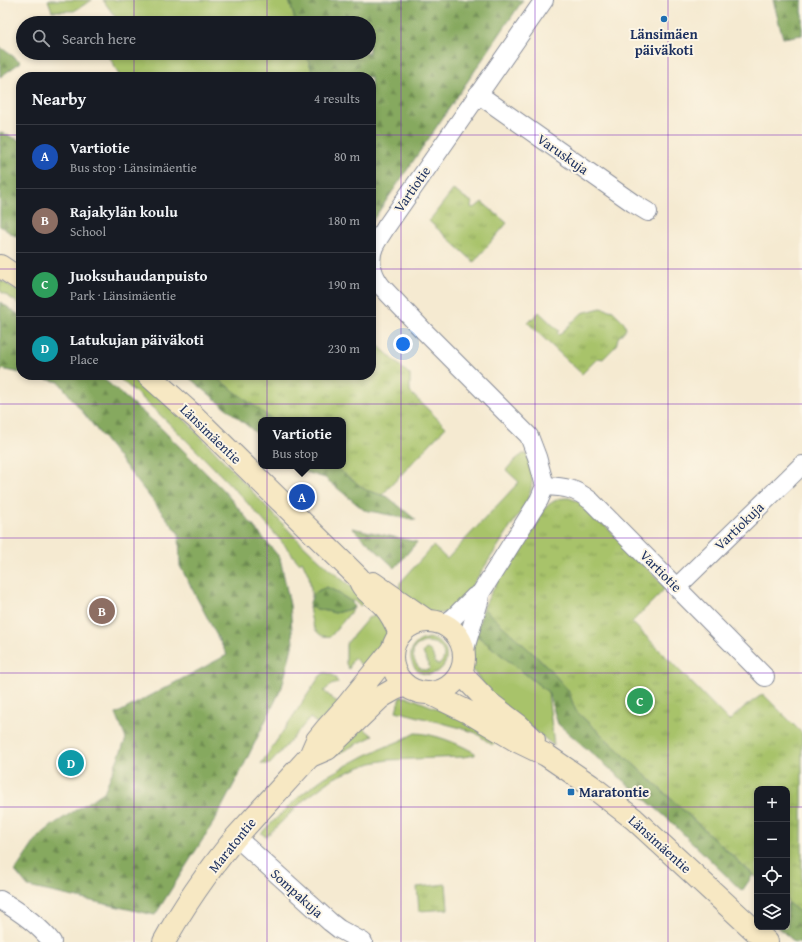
<!DOCTYPE html>
<meta charset="utf-8">
<style>
:root{--surface:#171b24;--page:#20242c;--text:#f1f3f6;--muted:#9ea1a6;--line:#363941;--accent:#db2777}
body{margin:0;font-family:"Gentium Book Plus",serif;background:var(--page);color:var(--text)}
.controls{position:absolute;right:12px;bottom:12px;display:grid;overflow:hidden;border-radius:8px;box-shadow:0 2px 6px #0003}
.controls button{width:36px;height:36px;display:grid;place-items:center;padding:0;border:0;border-bottom:1px solid var(--line);background:var(--surface);color:var(--text);font:20px sans-serif}
.you{position:absolute;left:403px;top:344px;width:14px;height:14px;margin:-10px;border:3px solid #fff;border-radius:50%;background:#1a73e8;box-shadow:0 0 0 6px #1a73e833}
.badge{display:grid;place-items:center;width:26px;height:26px;border-radius:50%;background:var(--accent);color:#fff;font-size:13px;font-weight:700}
.pin{position:absolute;translate:-50% -50%;border:2px solid #fff;box-shadow:0 1px 4px #0006}
.popup{position:absolute;left:258px;top:417px;width:88px;height:52px;box-sizing:border-box;display:grid;place-content:center;border-radius:8px;background:var(--surface);filter:drop-shadow(0 1px 3px #0005);font-size:13px;white-space:nowrap;color:var(--muted)}
.popup b{font-size:15px;color:var(--text)}
.popup::after{content:'';position:absolute;left:50%;top:100%;margin-left:-8px;border:8px solid transparent;border-top-color:var(--surface)}
.list{margin:0;padding:0;list-style:none}
h2{display:flex;justify-content:space-between;align-items:center;height:52px;margin:0;padding:0 16px;font-size:17px}
h2 small{font-size:13px;font-weight:400;color:var(--muted)}
.list li{display:grid;grid-template-columns:26px 1fr auto;gap:12px;align-items:center;box-sizing:border-box;height:64px;padding:0 16px;border-top:1px solid var(--line)}
.list b{display:block;font-size:15px;white-space:nowrap}
.list p{margin:0;font-size:13px;white-space:nowrap;color:var(--muted)}
.list em{font-size:13px;font-style:normal;color:var(--muted)}
.icon{flex:none;width:22px;height:22px;fill:none;stroke:currentColor;stroke-width:2;stroke-linecap:round;stroke-linejoin:round}
.map{position:relative;flex:none;width:802px;height:942px;overflow:hidden}
.search{position:absolute;background:var(--surface);box-shadow:0 2px 6px #0003;left:16px;top:16px;width:360px;height:44px;display:flex;align-items:center;gap:10px;box-sizing:border-box;padding:0 14px;border-radius:22px;color:var(--muted);font-size:15px}
.panel{position:absolute;background:var(--surface);box-shadow:0 2px 6px #0003;left:16px;top:72px;width:360px;height:308px;border-radius:16px}
.map>svg:first-child{display:block}
</style>
<div class="map">
<svg width="802" height="942" viewBox="0 0 802 942">
<defs>
<pattern id="forest-firs" width="22" height="20" patternUnits="userSpaceOnUse"><rect width="22" height="20" fill="#86a95e"/><path d="M5 1l3.5 6h-7zM16 11l3.5 6h-7z" fill="#6d8a51"/></pattern>
<pattern id="park-tufts" width="24" height="20" patternUnits="userSpaceOnUse"><rect width="24" height="20" fill="#a8c36a"/><path d="M3 7l-1-3M5 7V3M7 7l1-3M15 17l-1-3M17 17v-4M19 17l1-3" fill="none" stroke="#889f5a"/></pattern>
</defs>
<rect width="100%" height="100%" fill="#fcf5e5"/>
<filter id="ink" filterUnits="userSpaceOnUse"><feTurbulence type="fractalNoise" baseFrequency=".025" numOctaves="2"/><feDisplacementMap in="SourceGraphic" scale="8" xChannelSelector="R" yChannelSelector="G"/><feConvolveMatrix kernelMatrix="1 2 1 2 8 2 1 2 1" color-interpolation-filters="sRGB"/></filter>
<filter id="wash" filterUnits="userSpaceOnUse"><feTurbulence type="fractalNoise" baseFrequency=".012" numOctaves="4" result="noise"/><feDisplacementMap in="SourceGraphic" scale="16" xChannelSelector="R" yChannelSelector="G"/><feGaussianBlur stdDeviation="0.9" result="paint"/><feColorMatrix in="noise" values="0 0 0 0 0 0 0 0 0 0 0 0 0 0 0 0 0 1.4 0 .05"/><feComposite in="paint" operator="in"/></filter>
<g filter="url(#wash)">
<rect width="100%" height="100%" fill="#f5ead1"/>
<g fill="#a8c36a" stroke="#627964" fill-rule="evenodd">
<polygon points="48,0 92,0 74,11 52,11"/>
<polygon points="103,0 289,0 296,23 117,23 116,18"/>
<polygon points="112,53 306,53 314,77 120,77 110,58"/>
<polygon points="0,280 21,292 21,305 0,291"/>
<path d="M115,375H135L146,384L187,422L295,537L327,567L366,599L360,606L353,600L352,602L335,591L319,590L312,597L309,576L302,561L299,563C269,525 236,490 202,456C174,428 146,400 115,375Z"/>
<path d="M523,454H527C533,473 535,484 526,503L463,600L448,612L443,613L433,614L397,591L400,586V583L433,546L447,559L519,482L506,470L515,460Z"/>
<path d="M309,607L335,613L354,608L331,636C313,640 311,618 309,607Z"/>
<polygon points="379,610 388,628 387,641 367,670 354,658 353,658 349,669 346,664 346,644 369,617 372,618 372,617"/>
<polygon points="476,635 548,692 554,746 490,694 472,669 472,655"/>
<path d="M429,638C441,641 450,650 445,663C443,668 439,671 434,673C411,681 398,643 429,638ZM425,642C430,642 435,643 438,645C445,650 446,661 438,665L435,663C433,657 433,650 426,649L423,652C424,658 429,662 430,669L427,670C426,670 422,670 421,669C414,664 410,652 416,646C419,644 422,643 425,642Z"/>
<path d="M324,673C332,673 335,676 338,683L331,685L324,691L339,704L318,724L310,718L270,764H261L320,676Z"/>
<polygon points="400,697 406,697 411,698 477,725 499,738 492,745 476,733 461,728 396,711"/>
<polygon points="361,726 373,736 333,756"/>
<path d="M415,733C433,733 460,744 475,753V755L463,757L388,760L371,763L360,767L334,778L304,800L266,837L261,833L302,794L325,777L366,755L402,740Z"/>
</g>
<g fill="url(#forest-firs)" stroke="#506c5e">
<polygon points="289,0 523,0 371,223 371,77 314,77 306,53 369,53 369,23 296,23"/>
<polygon points="773,0 802,0 802,35 783,38"/>
<polygon points="0,47 21,62 0,77"/>
<polygon points="0,132 21,141 21,240 0,226"/>
<polygon points="0,302 21,316 21,373 2,369 0,373"/>
<polygon points="29,375 99,375 159,426 224,491 280,558 290,605 293,643 282,687 241,771 215,820 155,915 28,887 15,871 38,837 54,824 104,792 126,739 116,714 227,655 180,566 179,534 59,382"/>
<polygon points="186,375 253,375 283,420 261,420 261,437"/>
<polygon points="295,466 339,466 366,490 388,497 416,520 364,510 325,478 300,470"/>
<polygon points="352,528 417,542 395,568"/>
<path d="M327,587L335,591L352,602L354,608L335,613L309,607C312,594 314,592 327,587Z"/>
<polygon points="483,608 547,666 568,690 576,711 753,875 742,891 668,819 558,724 548,692 476,635"/>
<polygon points="788,903 802,914 802,942 795,942 777,927 787,927 787,904"/>
</g>
<g fill="url(#park-tufts)" stroke="#627964">
<polygon points="453,190 472,202 471,207 473,208 476,207 482,202 507,223 474,262 429,221"/>
<polygon points="601,308 613,311 624,322 626,329 618,338 616,346 603,359 598,358 582,374 551,345 528,323 539,312 559,331 557,333 559,335 582,313"/>
<polygon points="371,339 410,375 410,392 446,427 382,495 366,490 334,466 343,466 343,420 273,420 213,375 371,375"/>
<path d="M564,498H569L583,503L664,585V589L661,593L632,622L729,721L743,708L763,694L802,733V914L787,902V789H757V878L576,711L568,690L547,666L483,608L503,571L543,510C549,504 555,499 564,498Z"/>
<polygon points="446,884 448,909 419,911 417,887"/>
</g>
</g>
<g filter="url(#ink)">
<g fill="none" stroke-linecap="round" stroke-linejoin="round">
<defs>
<g id="street">
<polyline points="478,94 633,203 648,212"/>
<path d="M545,486C565,487 575,488 591,501L765,677"/>
<polyline points="677,587 802,465"/>
<polyline points="445,624 454,617 474,597 480,594"/>
<path d="M464,652L479,602L480,594L539,500L545,486L537,457L529,436L422,329L382,287C373,276 368,261 374,247C377,240 382,234 386,227L544,0"/>
<polyline points="236,837 330,922 339,929 363,942"/>
<path d="M0,900C19,911 38,924 52,942"/>
</g>
<g id="secondary">
<polyline points="0,266 21,280"/>
<path d="M148,375L195,417L359,578C362,591 376,597 384,606C391,614 396,624 400,634"/>
<polyline points="373,583 426,620"/>
<circle cx="428" cy="657" r="36"/>
<polyline points="461,672 468,681 488,702 518,725 534,740"/>
<polyline points="429,693 470,713 517,741 546,755 590,785 634,819 767,942"/>
<polyline points="313,755 327,749 381,697 395,689 405,685"/>
<path d="M164,942C184,905 209,870 236,837L310,756L317,740L326,729L345,708L392,650"/>
</g>
</defs>
<use href="#street" stroke="#888c98" stroke-width="20"/>
<use href="#secondary" stroke="#888c98" stroke-width="24"/>
<use href="#street" stroke="#fff" stroke-width="18"/>
<use href="#secondary" stroke="#f7e8c3" stroke-width="22"/>
</g>
</g>
<path fill="none" stroke="#7b2cbf" stroke-width="1" stroke-opacity="0.55" d="M134,0V23M267,0V23M401,0V942M535,0V942M668,0V942M134,53V77M267,53V77M0,135H21M371,135H802M0,269H21M371,269H802M134,375V942M267,375V942M0,404H802M0,538H802M0,673H802M0,807H757M787,807H802"/>
<g fill="#1f6fb2" stroke="#fcf5e5" stroke-width="1.5">
<circle cx="664" cy="19" r="4"/>
<rect x="567" y="788" width="8" height="8" rx="2"/>
</g>
<g text-anchor="middle" dominant-baseline="central" stroke-width="4" stroke-linejoin="round" paint-order="stroke">
<g font-size="14" font-weight="bold" fill="#1b2f5e" stroke="#fcf5e5">
<text x="664" y="34">Länsimäen<tspan x="664" dy="16">päiväkoti</tspan></text>
<text x="579" y="792" text-anchor="start">Maratontie</text>
</g>
<g font-size="14" fill="#1b2f5e" stroke="#fcf5e5">
<text transform="translate(563 154) rotate(35)">Varuskuja</text>
<text transform="translate(412 189) rotate(-55)">Vartiotie</text>
<text transform="translate(211 434) rotate(44)">Länsimäentie</text>
<text transform="translate(739 526) rotate(-44)">Vartiokuja</text>
<text transform="translate(661 571) rotate(45)">Vartiotie</text>
<text transform="translate(660 844) rotate(42)">Länsimäentie</text>
<text transform="translate(232 845) rotate(-51)">Maratontie</text>
<text transform="translate(297 893) rotate(42)">Sompakuja</text>
</g>
</g>
</svg>
<div class="controls">
<button>+</button>
<button>−</button>
<button><svg class="icon" aria-label="locate" viewBox="0 0 24 24"><circle cx="12" cy="12" r="6"/><path d="M12 2v4M12 18v4M2 12h4M18 12h4"/></svg></button>
<button><svg class="icon" aria-label="layers" viewBox="0 0 24 24"><path d="M12 4l9 5-9 5-9-5zM3 14l9 5 9-5"/></svg></button>
</div>
<div class="you"></div>
<div class="pin badge" style="left:302px;top:497px;background:#1a4fb4">A</div>
<div class="popup"><b>Vartiotie</b>Bus stop</div>
<div class="pin badge" style="left:102px;top:611px;background:#8d6e63">B</div>
<div class="pin badge" style="left:640px;top:701px;background:#2e9e5b">C</div>
<div class="pin badge" style="left:71px;top:763px;background:#0f9aa8">D</div>
<div class="search"><svg class="icon" aria-label="search" viewBox="0 0 24 24"><circle cx="10" cy="10" r="6"/><path d="M15 15l6 6"/></svg>Search here</div>
<section class="panel">
<h2>Nearby<small>4 results</small></h2>
<ul class="list">
<li><span class="badge" style="background:#1a4fb4">A</span><div><b>Vartiotie</b><p>Bus stop · Länsimäentie</p></div><em>80 m</em></li>
<li><span class="badge" style="background:#8d6e63">B</span><div><b>Rajakylän koulu</b><p>School</p></div><em>180 m</em></li>
<li><span class="badge" style="background:#2e9e5b">C</span><div><b>Juoksuhaudanpuisto</b><p>Park · Länsimäentie</p></div><em>190 m</em></li>
<li><span class="badge" style="background:#0f9aa8">D</span><div><b>Latukujan päiväkoti</b><p>Place</p></div><em>230 m</em></li>
</ul>
</section>
</div>
